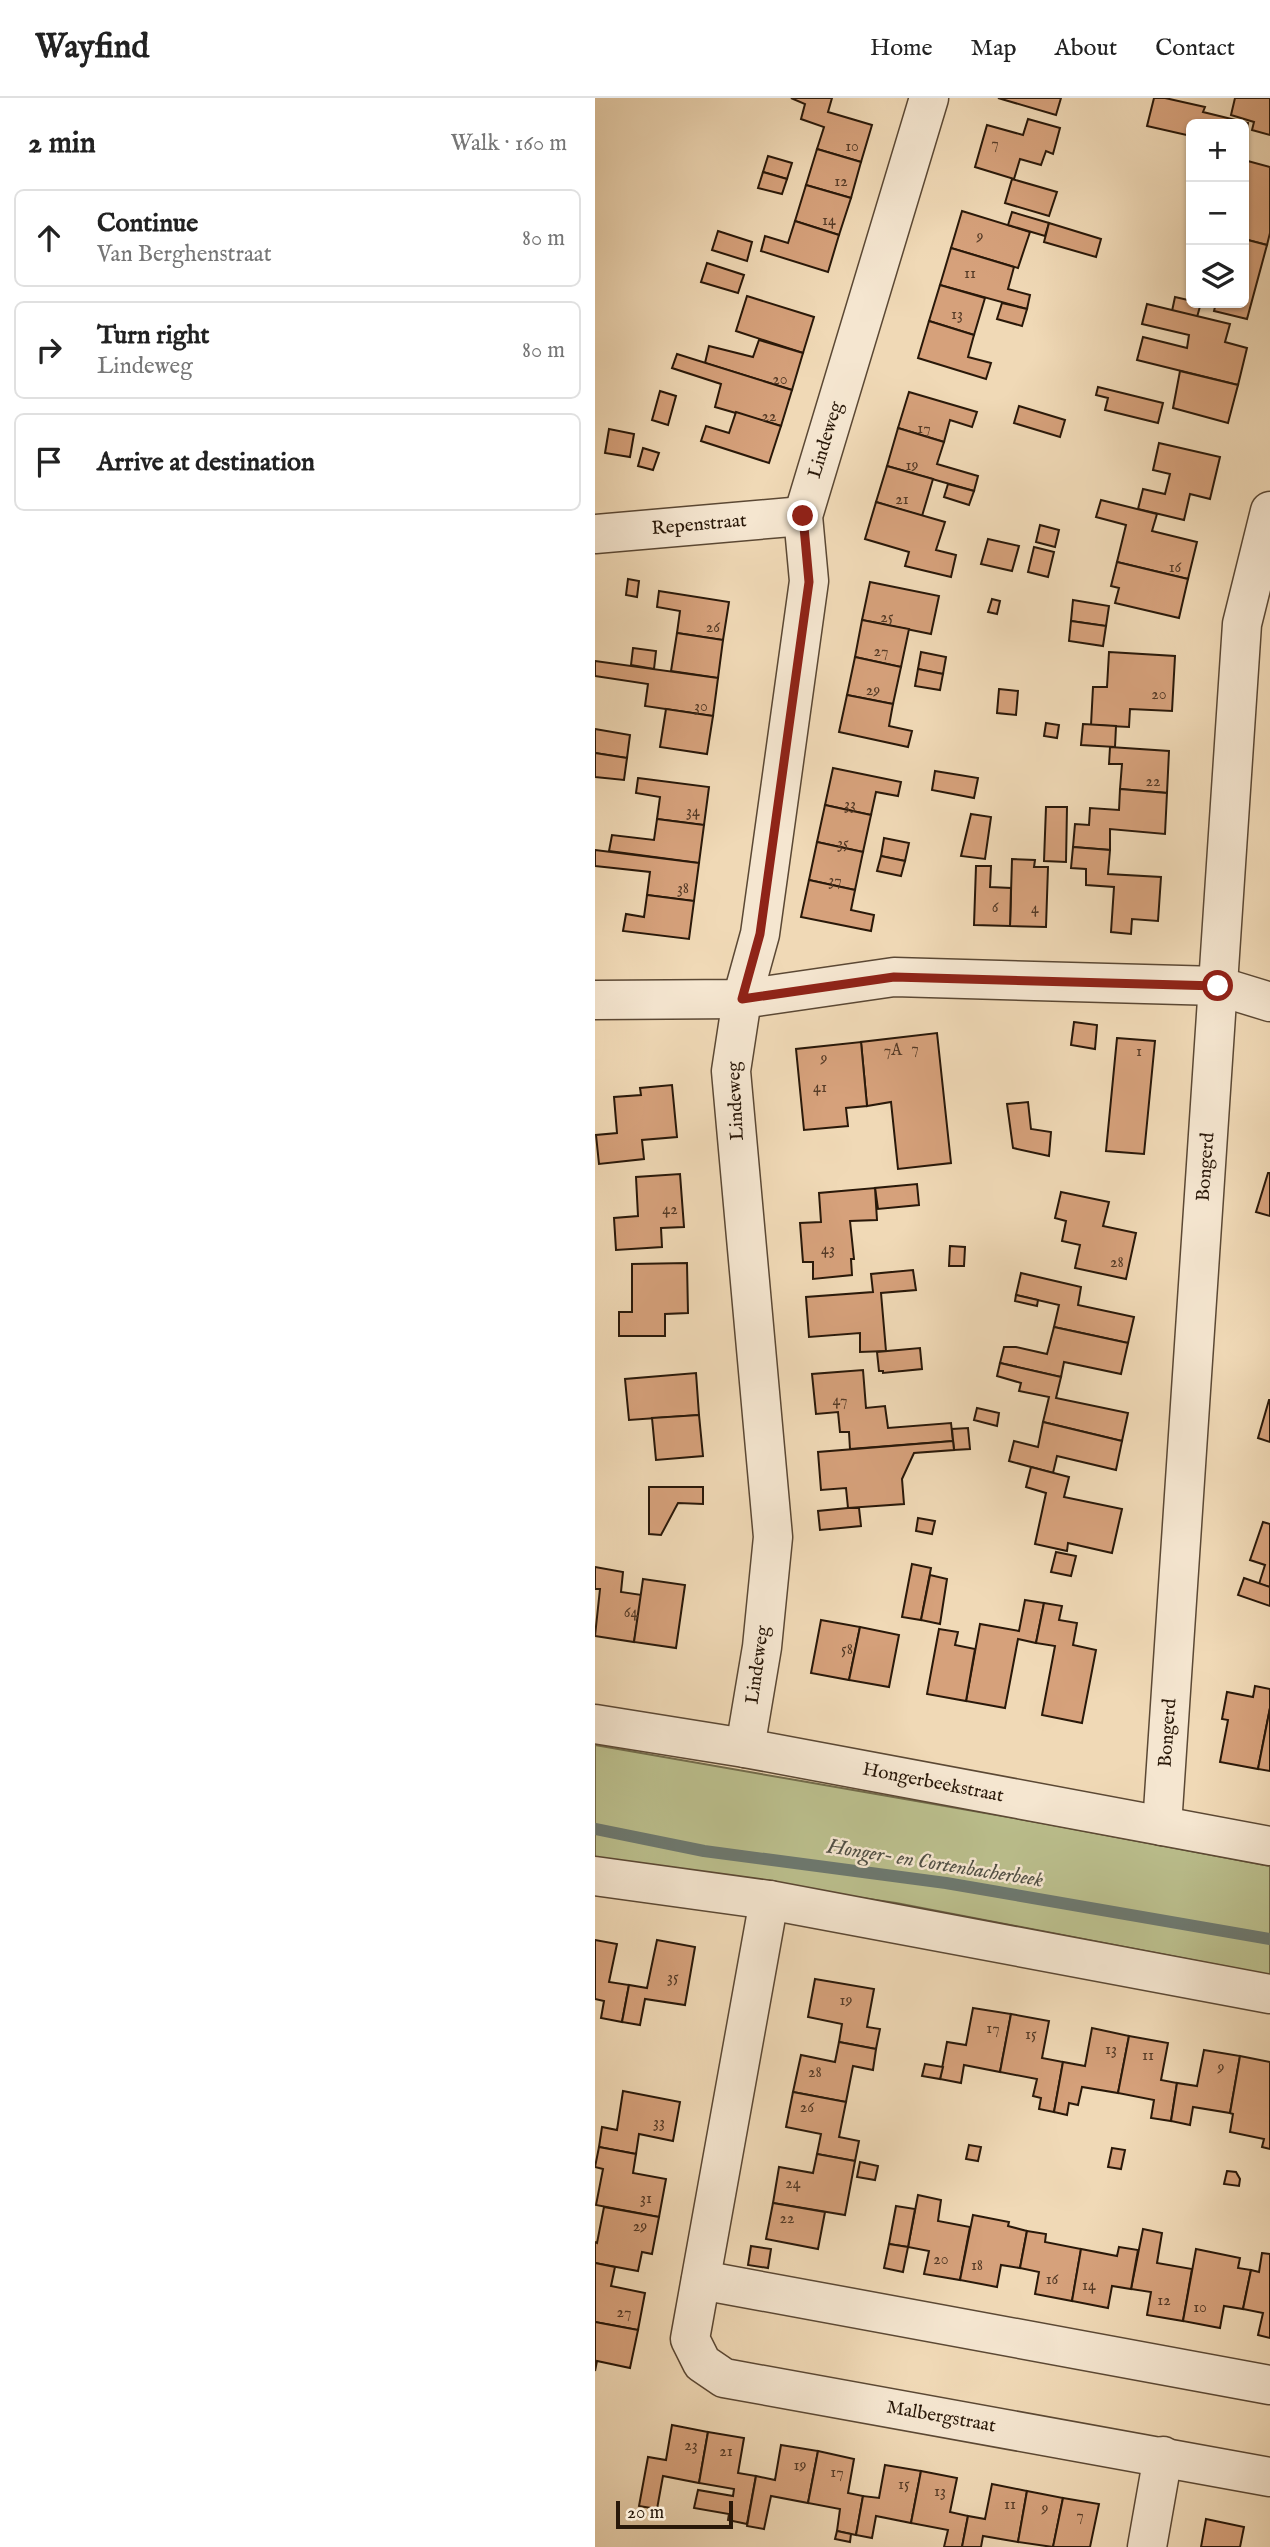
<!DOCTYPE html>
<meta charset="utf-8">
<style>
:root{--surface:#fff;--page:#f2f2f2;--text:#222;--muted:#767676;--line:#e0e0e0}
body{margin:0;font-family:"IM FELL English",serif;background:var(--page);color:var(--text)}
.controls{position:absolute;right:21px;top:21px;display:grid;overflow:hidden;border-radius:10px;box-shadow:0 2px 5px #0004}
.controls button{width:63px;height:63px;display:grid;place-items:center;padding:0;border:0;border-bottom:2px solid var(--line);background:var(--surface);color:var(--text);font:35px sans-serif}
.scale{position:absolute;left:21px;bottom:18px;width:117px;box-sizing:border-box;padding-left:7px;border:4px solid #291809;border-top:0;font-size:19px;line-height:24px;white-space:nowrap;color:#291809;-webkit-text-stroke:5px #f5e6d0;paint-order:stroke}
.stop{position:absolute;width:21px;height:21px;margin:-16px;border:5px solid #8f2418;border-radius:50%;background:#fff}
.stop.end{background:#8f2418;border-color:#fff;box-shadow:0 2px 7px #0008}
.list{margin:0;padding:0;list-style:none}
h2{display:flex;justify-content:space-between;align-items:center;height:91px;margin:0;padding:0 28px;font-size:30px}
h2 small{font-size:23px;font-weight:400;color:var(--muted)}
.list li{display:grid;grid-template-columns:46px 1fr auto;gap:21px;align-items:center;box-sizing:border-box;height:98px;margin:0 14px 14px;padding:0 14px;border:2px solid var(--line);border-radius:10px}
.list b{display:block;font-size:26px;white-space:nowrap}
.list p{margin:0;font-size:23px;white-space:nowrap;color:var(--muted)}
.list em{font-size:23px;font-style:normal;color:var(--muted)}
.icon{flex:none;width:38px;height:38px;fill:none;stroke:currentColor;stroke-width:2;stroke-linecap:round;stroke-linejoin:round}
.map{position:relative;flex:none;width:675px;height:2449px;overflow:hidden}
header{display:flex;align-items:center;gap:42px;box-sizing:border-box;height:98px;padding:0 35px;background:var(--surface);border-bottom:2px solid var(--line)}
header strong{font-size:33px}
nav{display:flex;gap:38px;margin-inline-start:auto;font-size:24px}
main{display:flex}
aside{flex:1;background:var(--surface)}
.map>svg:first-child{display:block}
</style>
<header>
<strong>Wayfind</strong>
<nav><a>Home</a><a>Map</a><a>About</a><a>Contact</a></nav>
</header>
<main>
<aside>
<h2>2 min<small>Walk · 160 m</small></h2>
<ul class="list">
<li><svg class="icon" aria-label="ahead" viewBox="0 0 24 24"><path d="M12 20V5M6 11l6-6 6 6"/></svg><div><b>Continue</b><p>Van Berghenstraat</p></div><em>80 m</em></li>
<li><svg class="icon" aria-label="right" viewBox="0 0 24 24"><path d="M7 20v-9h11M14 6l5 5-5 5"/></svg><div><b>Turn right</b><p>Lindeweg</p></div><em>80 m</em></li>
<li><svg class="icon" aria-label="arrive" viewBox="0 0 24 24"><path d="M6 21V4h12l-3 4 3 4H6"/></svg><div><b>Arrive at destination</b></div></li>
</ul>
</aside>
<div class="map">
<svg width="675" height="2449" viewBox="0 0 675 2449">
<rect width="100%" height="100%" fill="#f0d9b6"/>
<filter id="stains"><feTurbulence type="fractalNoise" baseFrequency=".00286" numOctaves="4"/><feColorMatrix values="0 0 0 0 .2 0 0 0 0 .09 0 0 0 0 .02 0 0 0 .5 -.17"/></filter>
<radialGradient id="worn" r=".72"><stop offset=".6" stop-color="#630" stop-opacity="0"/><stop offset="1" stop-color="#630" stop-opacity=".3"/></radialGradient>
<polygon fill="#bbbf8d" stroke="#726c4b" stroke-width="2" points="0,1647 447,1725 675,1768 675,1877 301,1805 0,1761"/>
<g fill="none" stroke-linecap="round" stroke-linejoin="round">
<polyline stroke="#6d7970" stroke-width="12" points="0,1731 109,1753 351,1785 675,1841"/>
</g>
<g fill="#d6a17b" stroke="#291809" stroke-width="2">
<polygon points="196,0 237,0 233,14 277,27 266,64 222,51 229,29 206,21 210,6"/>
<polygon points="403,0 466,0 461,17"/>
<polygon points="559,0 570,0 610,9 608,14 653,25 649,47 649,26 596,26 596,38 552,28"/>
<polygon points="640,0 675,0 675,37 657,32 659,24 636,17"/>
<polygon points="433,21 465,30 458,56 451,53 446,67 425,61 419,81 380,69 392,27 428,37"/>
<polygon points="222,51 266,64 256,100 211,87"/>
<polygon points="173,58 197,65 192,81 168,74"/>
<polygon points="649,62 675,69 675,135 672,147 649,141"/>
<polygon points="168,74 192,81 187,96 163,90"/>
<polygon points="417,81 462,94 454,118 410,105"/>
<polygon points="211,87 256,100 244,137 200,123"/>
<polygon points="367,113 435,134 423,170 356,150"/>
<polygon points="417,114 454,125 450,138 413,127"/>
<polygon points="200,123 244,137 233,174 166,153 170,138 193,145"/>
<polygon points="454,125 506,141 501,159 449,144"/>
<polygon points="123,133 157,144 152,163 117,152"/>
<polygon points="649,141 672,147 652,221 619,213 621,205 649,205"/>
<polygon points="356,150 419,169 413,191 435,197 432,211 345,187"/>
<polygon points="112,165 149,177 143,195 106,184"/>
<polygon points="345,187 390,200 379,237 334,223"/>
<polygon points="152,198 219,219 208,255 141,233"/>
<polygon points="580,199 606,205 602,219 577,213"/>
<polygon points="407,205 432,211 427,228 402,221"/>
<polygon points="552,206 635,226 630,244 652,250 643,287 542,262 548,239 592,250 594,237 547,226"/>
<polygon points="334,223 379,237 373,259 396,265 391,281 323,260"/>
<polygon points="164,242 208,255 197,292 110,265 114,248 158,259"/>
<polygon points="82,256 197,292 186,328 120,309 126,286 77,270"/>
<polygon points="585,273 643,287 633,325 578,310"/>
<polygon points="503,289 568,305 563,325 510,312 513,300 501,297"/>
<polygon points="65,293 81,298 73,327 57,322"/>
<polygon points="314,294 382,314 377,329 355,322 349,344 303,330"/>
<polygon points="424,308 470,322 465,339 419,325"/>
<polygon points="141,314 186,328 174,365 106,343 111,328 134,335"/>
<polygon points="303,330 349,344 342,366 383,378 379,393 292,368"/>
<polygon points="14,331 39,336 35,359 10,355"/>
<polygon points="564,345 625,359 615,401 595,396 589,422 543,411 548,391 570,396 575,376 558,372"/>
<polygon points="48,350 64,355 58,372 43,368"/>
<polygon points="292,368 338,381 327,418 281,404"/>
<polygon points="353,386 379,393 374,407 349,399"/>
<polygon points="506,402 562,416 557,433 602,444 593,481 522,464 531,427 501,419"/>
<polygon points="281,404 350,424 341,452 361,457 356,479 310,468 314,454 270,441"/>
<polygon points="445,427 464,432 460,449 441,444"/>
<polygon points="393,441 424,448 417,473 386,466"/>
<polygon points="439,449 459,454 453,479 433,474"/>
<polygon points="522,464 593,481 584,520 520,505 524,490 516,488"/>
<polygon points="33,481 44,483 42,499 31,497"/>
<polygon points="275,484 344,498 336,536 267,522"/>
<polygon points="64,493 134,504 128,542 82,535 85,513 62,509"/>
<polygon points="397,501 405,503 402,516 393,514"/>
<polygon points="478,502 514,508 511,528 476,523"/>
<polygon points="267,522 314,531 306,569 260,559"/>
<polygon points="476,523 511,528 508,548 474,543"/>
<polygon points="82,535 128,542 123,580 76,573"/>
<polygon points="38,550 61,553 59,571 36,567"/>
<polygon points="326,554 351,559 348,576 323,571"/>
<polygon points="514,554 580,558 577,613 535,611 534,629 496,627 498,589 512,589"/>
<polygon points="260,559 306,569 298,606 252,597"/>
<polygon points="0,563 123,580 118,618 50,608 53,586 0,578"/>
<polygon points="323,571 348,576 345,592 320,588"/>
<polygon points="404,591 423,593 421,617 402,615"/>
<polygon points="252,597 298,606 294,628 317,633 313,649 244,634"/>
<polygon points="71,611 118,618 112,656 65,649"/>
<polygon points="451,625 464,627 462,640 449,638"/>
<polygon points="488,626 521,628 520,649 486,647"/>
<polygon points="0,631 35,637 32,660 0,655"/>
<polygon points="515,649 574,653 572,695 525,691 527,666 514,666"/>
<polygon points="0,655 32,660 29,682 0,679"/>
<polygon points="238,670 306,684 303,698 281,694 276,717 230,707"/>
<polygon points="340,673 383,680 379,700 337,692"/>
<polygon points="43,680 114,689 109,727 62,721 65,699 41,695"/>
<polygon points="525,691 572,695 570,736 515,731 515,752 478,749 480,726 494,727 495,710 524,712"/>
<polygon points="230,707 276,717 268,754 222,744"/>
<polygon points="451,709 472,709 471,764 449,763"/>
<polygon points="376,716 396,719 390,761 366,758"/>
<polygon points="62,721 109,727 104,765 14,753 17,737 59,742"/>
<polygon points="289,740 314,745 310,763 286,758"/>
<polygon points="222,744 268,754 260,792 214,782"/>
<polygon points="478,749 515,752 513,776 566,779 563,823 537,821 536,836 516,834 519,789 491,787 491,771 476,770"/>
<polygon points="0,752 104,765 99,803 52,797 55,774 0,768"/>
<polygon points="286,758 310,763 306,778 282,773"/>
<polygon points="417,761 440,762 439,769 453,769 451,829 415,828"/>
<polygon points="381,768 396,768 395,789 416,790 415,828 379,827"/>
<polygon points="214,782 260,792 256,812 279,817 276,833 206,819"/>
<polygon points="52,797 99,803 94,841 28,833 31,816 49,819"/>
<polygon points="479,924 502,927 500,951 476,947"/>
<polygon points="342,935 356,1065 303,1071 296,1004 272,1008 266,944"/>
<polygon points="522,940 560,943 549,1056 511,1053"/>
<polygon points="266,944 272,1008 251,1010 253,1028 209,1032 201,951"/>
<polygon points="77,987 82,1039 47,1042 49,1061 4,1066 1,1037 22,1035 19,999 46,997 45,990"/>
<polygon points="433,1004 436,1031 456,1034 454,1058 418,1050 412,1006"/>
<polygon points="673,1075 675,1075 675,1118 661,1114"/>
<polygon points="85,1076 89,1129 66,1130 67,1149 21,1152 19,1120 43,1118 41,1079"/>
<polygon points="322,1086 324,1107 283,1111 280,1090"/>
<polygon points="280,1090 282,1122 255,1123 259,1161 256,1161 257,1177 218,1181 218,1164 208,1164 205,1125 226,1124 224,1095"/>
<polygon points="466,1094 514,1104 508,1128 541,1135 531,1181 480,1170 485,1147 467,1143 471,1123 460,1120"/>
<polygon points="355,1148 370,1149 369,1168 354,1168"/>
<polygon points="92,1165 93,1215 70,1216 70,1238 24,1238 24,1214 37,1214 37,1166"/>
<polygon points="318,1172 321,1192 286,1195 291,1253 265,1254 265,1235 214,1239 211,1199 278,1194 276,1176"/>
<polygon points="426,1175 486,1189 483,1207 539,1219 533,1245 459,1229 464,1207 421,1197"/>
<polygon points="421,1197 443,1202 442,1208 420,1203"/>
<polygon points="459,1229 533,1245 526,1276 469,1264 466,1279 405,1265 409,1249 421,1249 452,1256"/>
<polygon points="325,1250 327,1271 288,1275 288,1273 284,1273 282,1254"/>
<polygon points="405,1265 466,1279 461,1300 533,1315 527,1343 448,1324 454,1299 424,1293 426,1285 402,1278"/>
<polygon points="268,1272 271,1310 290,1308 293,1330 356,1325 358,1343 255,1351 254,1334 245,1334 243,1314 221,1316 217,1276"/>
<polygon points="101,1275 104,1317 34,1322 30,1281"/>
<polygon points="674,1302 675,1302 675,1344 663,1340"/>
<polygon points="382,1310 404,1315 402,1328 379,1322"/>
<polygon points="104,1317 108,1358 61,1362 57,1320"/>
<polygon points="448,1324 527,1343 521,1372 462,1358 458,1375 414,1363 419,1343 443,1349"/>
<polygon points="373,1330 375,1351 359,1352 357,1331"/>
<polygon points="358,1343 359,1352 319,1355 307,1381 309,1406 253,1410 251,1390 226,1392 223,1354"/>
<polygon points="436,1369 474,1379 469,1399 527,1411 517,1455 473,1445 472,1453 440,1446 451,1395 431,1389"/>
<polygon points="54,1389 108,1389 108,1406 83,1405 66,1437 54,1436"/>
<polygon points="253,1410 264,1410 266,1428 225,1432 223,1413"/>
<polygon points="323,1420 340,1423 337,1436 321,1433"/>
<polygon points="668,1424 675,1426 675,1489 664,1486 670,1467 655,1462"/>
<polygon points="461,1454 481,1458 476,1478 456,1474"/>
<polygon points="317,1466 336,1470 326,1522 307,1519"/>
<polygon points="0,1469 28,1474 26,1494 47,1497 39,1544 0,1538 5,1491 0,1491"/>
<polygon points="335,1477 352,1481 345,1526 326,1522"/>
<polygon points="649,1480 675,1489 675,1508 643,1497"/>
<polygon points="48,1481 90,1487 81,1550 39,1544"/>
<polygon points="430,1502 449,1505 441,1545 423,1541 410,1610 371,1603 385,1526 424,1533"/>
<polygon points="449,1505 467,1508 464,1522 482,1525 478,1547 501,1552 487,1625 447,1617 460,1548 441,1545"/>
<polygon points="226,1522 265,1529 254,1582 216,1575"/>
<polygon points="265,1529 304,1537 294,1589 254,1582"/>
<polygon points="344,1531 363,1534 360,1547 380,1551 371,1603 332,1596"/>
<polygon points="660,1588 675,1591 675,1610 663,1671 625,1664 633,1622 627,1621 632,1594 658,1599"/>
<polygon points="675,1610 675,1673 663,1671"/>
<polygon points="0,1842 22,1846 14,1884 34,1887 27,1924 6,1920 9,1903 0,1901"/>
<polygon points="62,1842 100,1849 90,1907 50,1901 45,1927 27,1924 34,1887 52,1890"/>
<polygon points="220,1881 279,1891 272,1929 285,1931 281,1951 244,1944 247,1926 213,1919"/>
<polygon points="378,1910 416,1916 405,1974 369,1967 366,1985 345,1981 352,1944 371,1947"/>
<polygon points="416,1916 454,1923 447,1960 468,1964 459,2014 444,2011 446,2000 438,1998 442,1981 405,1974"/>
<polygon points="497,1930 534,1938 523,1995 487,1989 483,2007 474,2005 472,2017 459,2014 468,1964 490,1968"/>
<polygon points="534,1938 573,1945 566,1982 582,1985 576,2023 556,2020 559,2002 523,1995"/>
<polygon points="244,1944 281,1951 278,1972 258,1968 251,2004 198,1994 206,1957 240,1964"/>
<polygon points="609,1952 645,1958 635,2015 598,2009 595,2027 576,2023 582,1985 602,1988"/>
<polygon points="645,1958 675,1964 675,2051 667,2049 669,2041 635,2034 638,2016 635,2015"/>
<polygon points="330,1966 348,1969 345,1981 327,1978"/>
<polygon points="28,1993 85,2004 78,2043 44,2036 41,2056 4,2049 7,2029 22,2032"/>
<polygon points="198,1994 251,2004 244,2039 264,2043 260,2063 222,2056 226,2036 191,2029"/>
<polygon points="374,2047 386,2049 383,2063 371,2061"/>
<polygon points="4,2049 41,2056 38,2075 71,2081 64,2119 1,2107 8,2071 0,2069"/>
<polygon points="517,2050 530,2052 526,2071 513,2069"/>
<polygon points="222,2056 260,2063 250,2117 178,2105 184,2069 218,2075"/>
<polygon points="265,2064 283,2068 280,2082 262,2079"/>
<polygon points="632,2073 641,2074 645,2081 644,2088 629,2086"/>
<polygon points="323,2097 346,2102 343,2123 375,2129 365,2182 329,2176 334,2153 313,2149"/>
<polygon points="178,2105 230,2114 223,2151 171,2141"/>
<polygon points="301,2108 320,2111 313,2149 294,2146"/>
<polygon points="9,2109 64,2119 57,2156 47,2154 43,2173 0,2165 0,2144 2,2145"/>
<polygon points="378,2117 414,2124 413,2128 432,2133 425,2170 406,2167 402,2189 365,2182"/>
<polygon points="548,2131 567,2135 562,2165 597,2171 588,2223 552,2217 556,2194 536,2191"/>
<polygon points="432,2133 451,2136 450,2144 486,2151 477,2203 440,2196 444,2174 425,2170"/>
<polygon points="294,2146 313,2149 308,2174 289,2170"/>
<polygon points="156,2148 176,2151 173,2170 153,2167"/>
<polygon points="524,2149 543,2152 536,2191 517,2188 513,2210 477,2203 486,2151 522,2158"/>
<polygon points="601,2151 645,2160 643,2170 656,2172 648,2211 629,2208 625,2230 588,2223"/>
<polygon points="667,2155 675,2156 675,2240 663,2237 668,2215 648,2211 656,2172 664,2174"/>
<polygon points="0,2165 20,2169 16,2188 50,2195 43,2232 0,2224"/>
<polygon points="0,2224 43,2232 35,2270 2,2263 0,2273"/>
<polygon points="77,2327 113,2334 104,2385 68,2378 62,2411 44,2408 53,2359 71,2362"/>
<polygon points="113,2334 149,2340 143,2375 161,2378 152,2426 133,2422 134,2416 99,2410 103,2392 138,2398 139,2391 104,2385"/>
<polygon points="186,2347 223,2353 213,2405 176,2398 169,2431 152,2428 161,2378 180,2382"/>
<polygon points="223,2353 259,2361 253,2395 268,2398 261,2437 242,2433 245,2411 213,2405"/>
<polygon points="290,2367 326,2373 316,2425 281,2418 277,2440 261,2437 268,2398 284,2400"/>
<polygon points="326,2373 362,2380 355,2414 373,2418 367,2449 349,2449 353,2432 316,2425"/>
<polygon points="397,2386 432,2393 423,2444 388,2438 386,2449 367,2449 373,2418 390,2421"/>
<polygon points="432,2393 468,2400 458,2449 423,2444"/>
<polygon points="468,2400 504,2406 495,2449 458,2449"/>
<polygon points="611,2421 649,2429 645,2449 606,2449"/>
<polygon points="242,2433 256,2436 255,2444 240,2441"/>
</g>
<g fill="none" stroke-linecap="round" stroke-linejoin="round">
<defs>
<g id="minor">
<polyline points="0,436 208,418"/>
<polyline points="0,902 147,901 299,879 623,888 675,904"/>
<polyline points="0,1626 150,1650 675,1748"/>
<polyline points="150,1650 167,1549 178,1439 136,973 147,901 165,836 214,483 208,418 334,0"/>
<polyline points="567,1728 647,526 675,413"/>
<polyline points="0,1778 174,1802 675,1896"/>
<polyline points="174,1802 95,2241 107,2265 129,2280 675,2379"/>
<polyline points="106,2182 675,2287"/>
<polyline points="552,2449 568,2358"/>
</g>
</defs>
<use href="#minor" stroke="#5b4834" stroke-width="41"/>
<use href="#minor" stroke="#f5e6d0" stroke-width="38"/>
</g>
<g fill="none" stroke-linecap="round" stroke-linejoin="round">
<polyline stroke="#8f2418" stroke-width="9" points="208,418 214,484 165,836 147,901 299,879 623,888"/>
</g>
<g text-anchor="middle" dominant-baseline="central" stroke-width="5" stroke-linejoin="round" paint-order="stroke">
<g font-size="16" fill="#543a26">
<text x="400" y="46">7</text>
<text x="257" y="49">10</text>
<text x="246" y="84">12</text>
<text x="234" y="123">14</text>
<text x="385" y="139">9</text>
<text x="375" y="176">11</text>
<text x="362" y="217">13</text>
<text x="185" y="282">20</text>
<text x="174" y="319">22</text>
<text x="329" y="331">17</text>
<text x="317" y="368">19</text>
<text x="307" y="402">21</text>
<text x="580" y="470">16</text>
<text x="292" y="520">25</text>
<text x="118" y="530">26</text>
<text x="286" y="554">27</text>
<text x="278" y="593">29</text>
<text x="564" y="597">20</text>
<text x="106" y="609">30</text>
<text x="558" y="684">22</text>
<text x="255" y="707">33</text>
<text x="98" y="714">34</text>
<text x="248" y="746">35</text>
<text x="240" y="783">37</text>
<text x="88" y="791">38</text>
<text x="400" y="810">6</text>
<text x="440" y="811">4</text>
<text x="320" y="951">7</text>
<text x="298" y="953">7A</text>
<text x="544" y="954">1</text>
<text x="229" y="961">9</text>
<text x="225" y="990">41</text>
<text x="75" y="1112">42</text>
<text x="233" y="1152">43</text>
<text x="522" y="1165">28</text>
<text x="245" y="1303">47</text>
<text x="36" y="1515">64</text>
<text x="252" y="1552">58</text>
<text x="78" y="1880">35</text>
<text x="251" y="1903">19</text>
<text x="398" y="1931">17</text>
<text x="436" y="1937">15</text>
<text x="516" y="1952">13</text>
<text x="553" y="1958">11</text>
<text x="626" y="1970">9</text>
<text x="220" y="1975">28</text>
<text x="212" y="2010">26</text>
<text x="64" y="2025">33</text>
<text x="198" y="2086">24</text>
<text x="51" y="2101">31</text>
<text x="192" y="2121">22</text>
<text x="45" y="2129">29</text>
<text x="346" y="2162">20</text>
<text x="382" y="2168">18</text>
<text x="457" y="2182">16</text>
<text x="494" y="2188">14</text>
<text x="569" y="2203">12</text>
<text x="605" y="2210">10</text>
<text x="29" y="2215">27</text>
<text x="96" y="2348">23</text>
<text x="131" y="2354">21</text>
<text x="205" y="2368">19</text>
<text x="242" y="2375">17</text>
<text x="309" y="2387">15</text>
<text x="345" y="2394">13</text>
<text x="415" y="2407">11</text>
<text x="450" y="2411">9</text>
<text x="485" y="2418">7</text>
</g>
<g font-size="19" fill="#291809" stroke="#f5e6d0">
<text transform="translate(231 342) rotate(-73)">Lindeweg</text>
<text transform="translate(104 427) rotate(-5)">Repenstraat</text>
<text transform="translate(141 1003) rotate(-93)">Lindeweg</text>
<text transform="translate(611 1069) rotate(-86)">Bongerd</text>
<text transform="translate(163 1567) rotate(-82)">Lindeweg</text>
<text transform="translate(573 1635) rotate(-86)">Bongerd</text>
<text transform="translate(338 1685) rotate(11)">Hongerbeekstraat</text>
<text transform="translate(346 2319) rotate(10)">Malbergstraat</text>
</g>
<g font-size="21" font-style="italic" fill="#515045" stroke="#f5e6d0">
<text transform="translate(340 1766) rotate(9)">Honger- en Cortenbacherbeek</text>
</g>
</g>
<rect width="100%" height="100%" filter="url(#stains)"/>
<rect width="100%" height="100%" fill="url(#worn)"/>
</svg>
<div class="controls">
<button>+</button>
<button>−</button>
<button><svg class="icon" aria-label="layers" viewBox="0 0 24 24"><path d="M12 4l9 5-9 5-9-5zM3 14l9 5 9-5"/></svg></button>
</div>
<div class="scale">20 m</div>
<div class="stop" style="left:623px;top:888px"></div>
<div class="stop end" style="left:208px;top:418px"></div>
</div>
</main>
